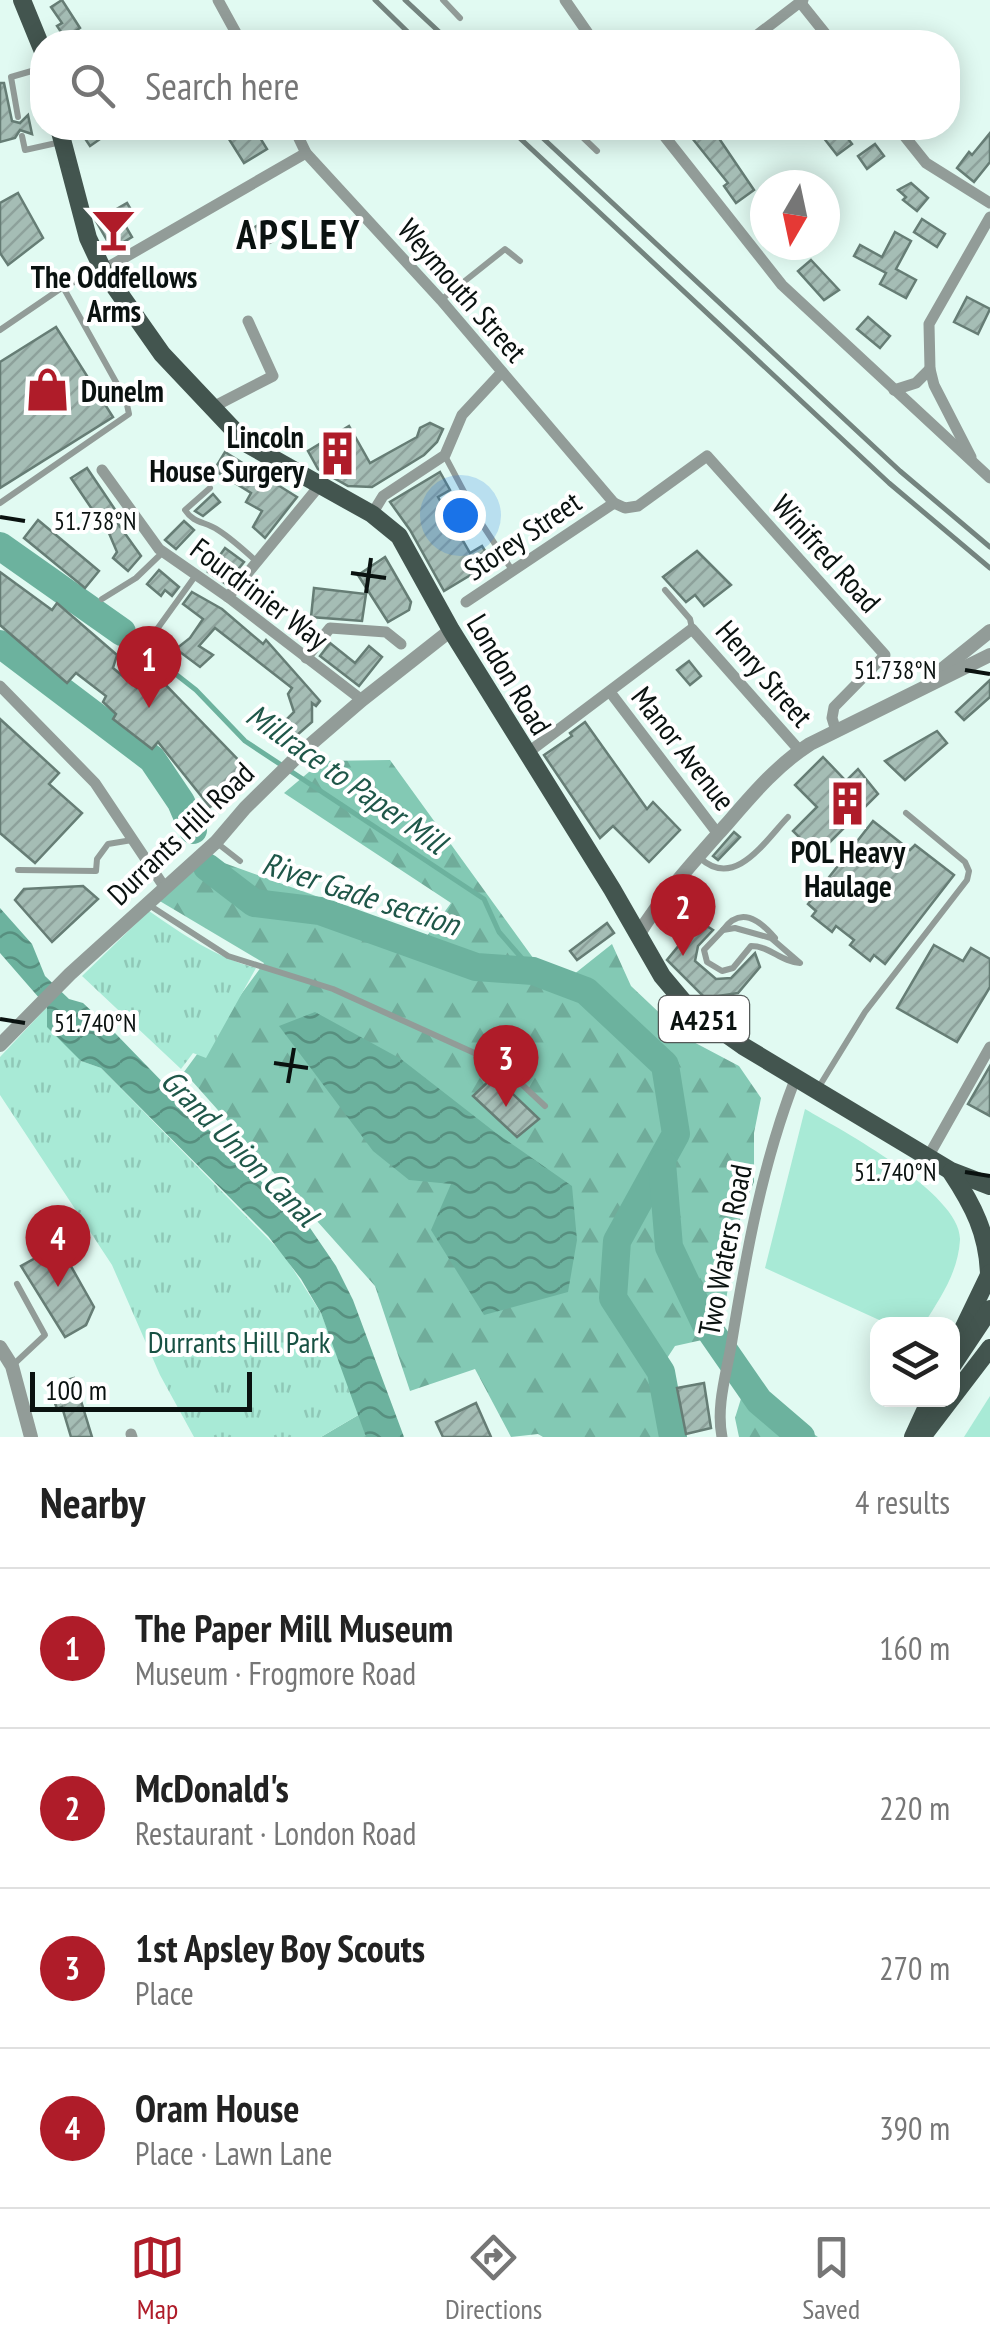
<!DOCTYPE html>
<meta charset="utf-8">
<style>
:root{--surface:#fff;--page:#f6f6f6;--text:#222;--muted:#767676;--line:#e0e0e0;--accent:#af1c29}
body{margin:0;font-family:"PT Sans Narrow",sans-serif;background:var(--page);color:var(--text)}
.controls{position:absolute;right:30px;bottom:30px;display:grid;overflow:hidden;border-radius:20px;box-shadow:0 5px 25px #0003}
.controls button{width:90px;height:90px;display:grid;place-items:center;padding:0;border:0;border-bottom:2px solid var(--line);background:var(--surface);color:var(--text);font:50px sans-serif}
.compass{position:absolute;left:750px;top:170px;width:90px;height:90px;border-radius:50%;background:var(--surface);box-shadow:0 5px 25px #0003;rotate:189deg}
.scale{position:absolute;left:30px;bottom:25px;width:222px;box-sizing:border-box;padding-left:10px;border:5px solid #0a1210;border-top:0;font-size:28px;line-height:35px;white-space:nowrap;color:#0a1210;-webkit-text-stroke:8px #fff;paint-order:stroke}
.you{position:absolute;left:460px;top:515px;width:35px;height:35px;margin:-25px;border:8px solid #fff;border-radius:50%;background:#1a73e8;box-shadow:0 0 0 15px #1a73e833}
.badge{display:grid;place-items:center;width:65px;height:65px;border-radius:50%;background:var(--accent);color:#fff;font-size:32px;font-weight:700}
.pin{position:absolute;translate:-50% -82px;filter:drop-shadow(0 2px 5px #0008)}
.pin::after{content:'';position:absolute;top:52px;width:35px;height:30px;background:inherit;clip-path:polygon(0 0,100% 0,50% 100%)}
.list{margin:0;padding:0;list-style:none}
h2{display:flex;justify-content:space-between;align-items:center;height:130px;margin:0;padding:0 40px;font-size:42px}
h2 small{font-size:32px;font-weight:400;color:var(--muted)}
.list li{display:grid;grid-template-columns:65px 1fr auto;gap:30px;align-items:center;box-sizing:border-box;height:160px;padding:0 40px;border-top:2px solid var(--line)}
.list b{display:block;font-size:38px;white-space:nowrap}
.list p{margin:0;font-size:32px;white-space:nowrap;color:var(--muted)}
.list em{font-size:32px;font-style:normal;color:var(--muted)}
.icon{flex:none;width:55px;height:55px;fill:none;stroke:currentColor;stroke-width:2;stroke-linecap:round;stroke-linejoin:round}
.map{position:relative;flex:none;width:990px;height:1437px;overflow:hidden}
.search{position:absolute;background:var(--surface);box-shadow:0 5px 25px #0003;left:30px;right:30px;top:30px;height:110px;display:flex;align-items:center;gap:25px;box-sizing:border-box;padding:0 35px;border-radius:40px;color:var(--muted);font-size:38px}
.sheet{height:770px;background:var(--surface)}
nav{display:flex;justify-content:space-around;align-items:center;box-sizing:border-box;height:140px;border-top:2px solid var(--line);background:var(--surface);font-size:28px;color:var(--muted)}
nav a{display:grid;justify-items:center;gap:5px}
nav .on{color:var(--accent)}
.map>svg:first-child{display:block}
</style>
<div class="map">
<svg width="990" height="1437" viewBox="0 0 990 1437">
<defs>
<pattern id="forest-firs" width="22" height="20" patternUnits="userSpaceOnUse" patternTransform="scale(2.5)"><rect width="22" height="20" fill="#83c9b4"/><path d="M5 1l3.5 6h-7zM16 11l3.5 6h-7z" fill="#70ac9a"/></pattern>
<pattern id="park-tufts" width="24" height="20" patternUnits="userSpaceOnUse" patternTransform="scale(2.5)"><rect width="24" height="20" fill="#a8ead6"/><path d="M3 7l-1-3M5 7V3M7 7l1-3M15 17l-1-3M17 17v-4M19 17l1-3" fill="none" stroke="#8fc8b7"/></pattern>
<pattern id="water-waves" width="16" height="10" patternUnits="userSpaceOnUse" patternTransform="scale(2.5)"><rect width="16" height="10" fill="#6cb29e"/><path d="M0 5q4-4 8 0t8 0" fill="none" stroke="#578f7f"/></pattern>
<pattern id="building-hatch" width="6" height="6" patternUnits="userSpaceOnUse" patternTransform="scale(2.5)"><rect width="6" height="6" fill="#a5bdb5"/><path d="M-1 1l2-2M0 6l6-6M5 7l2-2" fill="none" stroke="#8da19b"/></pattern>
</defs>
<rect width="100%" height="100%" fill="#e1faf2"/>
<g fill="#a8ead6">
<path d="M805,1109C841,1130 962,1194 960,1240C958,1273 940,1298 924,1324H888L765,1268Z"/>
<polygon points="990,1396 990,1437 964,1437"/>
</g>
<g fill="url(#forest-firs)">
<polygon points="390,760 536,962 573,975 612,944 631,986 686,1038 739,1066 761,1098 754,1133 754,1182 742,1209 718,1345 702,1340 675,1346 658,1372 670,1437 543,1437 538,1434 511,1437 475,1369 410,1391 375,1286 184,1072 264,963 158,900 202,855 427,936 451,903 284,793 322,761"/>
<polygon points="748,1376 808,1430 818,1437 739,1437 735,1418"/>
<polygon points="360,1414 366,1437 321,1437"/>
</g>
<g fill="url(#park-tufts)">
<path d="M149,911C184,935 215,957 256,968L206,1058L193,1053L181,1069L82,976Z"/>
<polygon points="47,1007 81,1061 101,1068 284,1255 321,1313 360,1414 321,1437 194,1437 160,1375 112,1265 0,1095 0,1057"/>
</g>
<g fill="url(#water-waves)">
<polygon points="0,908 32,944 45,976 69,999 83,1003 114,1032 238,1160 308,1225 336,1266 353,1300 404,1437 366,1437 321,1313 301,1279 268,1236 101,1068 81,1061 47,1027 47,1007 0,953"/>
<polygon points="315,1012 401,1059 496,1133 572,1186 577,1240 568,1292 484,1315 431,1230 451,1184 409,1180 373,1151 279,1026"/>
</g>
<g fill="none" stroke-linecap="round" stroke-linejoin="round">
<polyline stroke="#6cb29e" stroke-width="5" points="122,632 196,690 245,741 484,899 499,932 533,971"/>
<g stroke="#6cb29e" stroke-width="28">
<polyline points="0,546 122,632"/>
<polyline points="0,644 152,759 181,802 193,830"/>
<polyline points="207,867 254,903 320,911 476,967 533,971 586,991 665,1065 676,1134 617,1241 613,1298 661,1372 673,1437"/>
<polyline points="662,1163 669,1247 705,1323 759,1401 801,1437"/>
</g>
</g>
<g fill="url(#building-hatch)" stroke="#667d75" stroke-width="2.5">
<polygon points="62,0 80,28 65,38 57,26 62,23 51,7"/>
<polygon points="0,83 4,83 12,121 20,123 28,115 32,134 20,130 15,138 0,142"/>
<polygon points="78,128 97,128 103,137 90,146"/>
<polygon points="222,128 254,128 267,149 244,163"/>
<polygon points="684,128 712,128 754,190 736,203 724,186 728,183"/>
<polygon points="816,128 840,128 852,144 837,155"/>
<polygon points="990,133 990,162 974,182 957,168 969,152 972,155"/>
<polygon points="875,144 884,156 867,169 858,156"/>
<polygon points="911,183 928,198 917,211 903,200 906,197 898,190"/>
<polygon points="18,193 43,238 8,265 0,253 0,203"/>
<polygon points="127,203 133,213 122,220 132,237 112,249 96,221"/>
<polygon points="922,219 945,234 937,247 914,232"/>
<polygon points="262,223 273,241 255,251 244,233"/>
<polygon points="895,232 911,241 896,269 916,280 906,298 880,284 886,273 854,256 860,245 882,257"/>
<polygon points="811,260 839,290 824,300 798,271"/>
<polygon points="967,297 990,309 978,334 954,322"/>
<polygon points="868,317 890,336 880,348 857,329"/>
<polygon points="56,327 113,417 0,488 0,362"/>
<polygon points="430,423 443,429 437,442 424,455 372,487 348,486 318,469 308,451 349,426 370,463 417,437 420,428"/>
<polygon points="225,452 297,497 265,538 253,527 262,511 246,502 251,493 214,470"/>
<polygon points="87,468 116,511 111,514 141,556 128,571 113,558 117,552 103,519 100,521 71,478"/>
<polygon points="440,472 450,490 438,497 470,553 482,546 492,562 444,591 410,530 390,502"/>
<polygon points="213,494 220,502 203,516 195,511"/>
<polygon points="38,520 99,571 85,588 24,538"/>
<polygon points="184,521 194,530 176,549 165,540"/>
<polygon points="225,548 244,562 226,584 208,572"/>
<polygon points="697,551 731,585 704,606 695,595 686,602 663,577"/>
<polygon points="385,557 411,602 409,610 388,622 358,575"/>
<polygon points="159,570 179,587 172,596 165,590 161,596 147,584"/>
<polygon points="0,572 52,610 57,603 117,655 113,668 137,688 156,675 252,774 210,807 158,742 152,749 113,719 116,714 103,702 106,696 76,673 67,683 0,625"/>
<polygon points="314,588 366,594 362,621 311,617"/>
<polygon points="192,592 222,609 263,644 266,640 320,701 316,706 312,703 312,722 288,743 276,730 294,712 288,694 292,688 215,628 199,646 213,655 200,667 176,649 190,638 203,619 183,604"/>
<polygon points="330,643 355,663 369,646 382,657 359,686 320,656"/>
<polygon points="689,661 701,676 690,685 677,670"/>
<polygon points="990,680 990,697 964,720 956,712"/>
<polygon points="0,719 59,773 49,784 82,813 35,863 0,833"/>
<polygon points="585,722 647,809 653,802 680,830 649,862 613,826 600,838 544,755 572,736 570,733"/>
<polygon points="937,731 947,743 905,780 885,761"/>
<polygon points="823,757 846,781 858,769 878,794 817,855 793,831 817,807 795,785"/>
<polygon points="873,821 910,850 915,845 954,875 885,964 874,955 870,961 850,945 854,940 836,926 832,932 812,916 816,911 808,904"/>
<polygon points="734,832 740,837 718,860 713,856"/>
<polygon points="83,886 98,899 52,942 15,900 24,889"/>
<polygon points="699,921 713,930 698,946 695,961 716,979 731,978 755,953 760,967 738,993 705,998 667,960"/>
<polygon points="607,923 614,933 577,960 570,951"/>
<polygon points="934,945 963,961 971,948 990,959 990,987 957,1042 897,1008"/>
<polygon points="990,1066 990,1116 968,1104"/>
<polygon points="494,1076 539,1119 517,1137 473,1096"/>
<polygon points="59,1245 94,1307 86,1325 65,1337 21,1266"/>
<polygon points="74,1378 92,1437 71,1437 62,1407 57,1409 49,1385"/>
<polygon points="704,1383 711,1428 686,1434 677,1388"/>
<polygon points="476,1403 491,1437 443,1437 436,1422"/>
</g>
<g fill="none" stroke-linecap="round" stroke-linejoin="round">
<g stroke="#929c98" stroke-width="6">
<polyline points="443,0 460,18"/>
<polyline points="18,117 11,77 42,68"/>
<polyline points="573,128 597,151"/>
<polyline points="22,136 25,150 61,142"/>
<polyline points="441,300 505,249 520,261"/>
<polyline points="0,330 63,287 102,270"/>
<polyline points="445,456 478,518 512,570"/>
<path d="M210,488L185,510C194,524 205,521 218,530C232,539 244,550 256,561"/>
<polyline points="0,503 129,414 126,400 63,287"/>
<polyline points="665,590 690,619 692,628"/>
<polyline points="102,599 136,578 162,553"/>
<polyline points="137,657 196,575"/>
<polyline points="217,843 240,861"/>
<path d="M700,858C735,890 765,841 788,817"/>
<polyline points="18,870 96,871 97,859 108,844 132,840"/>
<polyline points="149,905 228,956 333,989 501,1065 545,1106"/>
<path d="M735,928L771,938L800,963C781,962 770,946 751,946L733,968L722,971L707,962L704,950L723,930Z"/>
<path d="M723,930C740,906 759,919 775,938"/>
<polyline points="817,1090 865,1012 967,880 969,871 965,862 906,813"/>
<polyline points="13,1365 45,1335 17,1284"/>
</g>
<g stroke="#929c98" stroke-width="11">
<polyline points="218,0 241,42"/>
<polyline points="565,0 594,42"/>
<polyline points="800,2 832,42"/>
<polyline points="748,42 803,0"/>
<polyline points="294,128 306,153 441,300 614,503"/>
<polyline points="658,128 782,285 990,478"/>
<polyline points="898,128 926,163 990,203"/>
<polyline points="103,270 306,153"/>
<polyline points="894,390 916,383 930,369"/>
<polyline points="211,408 273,376 248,321"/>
<polyline points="971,457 934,385 930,369 929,324 990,217"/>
<polyline points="102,470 159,549 228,597 362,700"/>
<polyline points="372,514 383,496 445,455 462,415 502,372"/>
<polyline points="228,597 320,485"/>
<polyline points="466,602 614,503 625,508 638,506 707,456 885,655 834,707 832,718 836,731"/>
<polyline points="306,658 330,628 386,632 401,644"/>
<polyline points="0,686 95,783 165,888"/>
<polyline points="610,692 718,834"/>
<polyline points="526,754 692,629 800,751"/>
<polyline points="928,1157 990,1047"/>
<polyline points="131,1434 132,1437"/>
<path d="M722,1437C716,1407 726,1375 731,1346C746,1254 762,1164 796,1077"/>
</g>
<g stroke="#929c98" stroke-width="14">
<polyline points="934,676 990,631"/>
<path d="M638,935C663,895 695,860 726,825C752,795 776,766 810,744L990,655"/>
<polyline points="0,1045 70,974 216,842 245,808 304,750 362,700 451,630"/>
<polyline points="0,1347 12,1366 31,1437"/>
</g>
<g stroke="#43554f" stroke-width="18">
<polyline points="22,0 42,49"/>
<polyline points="59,128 88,238 103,270 162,354 247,444 372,514 399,536 451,630 612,889 662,976 688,1007 743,1046 951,1171 990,1186"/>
<path d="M951,1172C973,1205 988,1234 989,1275"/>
<polyline points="952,1352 990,1273"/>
<polyline points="952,1366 990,1309"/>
<polyline points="913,1437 930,1400"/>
<polyline points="922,1437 990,1348"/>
</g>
<g stroke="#74847f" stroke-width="5">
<polyline points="375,0 418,42"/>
<polyline points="405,0 450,42"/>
<polyline points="509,128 889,483 990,568"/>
<polyline points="532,128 900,471 990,547"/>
</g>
</g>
<path fill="none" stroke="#0a1210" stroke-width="4" d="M0,517L25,521M351,573L386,578M366,593L371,558M965,670L990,674M0,1019L25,1023M274,1063L308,1068M288,1083L294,1048M965,1172L990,1176"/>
<defs>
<symbol id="bar-bare" viewBox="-9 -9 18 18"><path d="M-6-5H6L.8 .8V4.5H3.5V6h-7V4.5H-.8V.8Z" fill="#af1c29" stroke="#fff" stroke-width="2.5" paint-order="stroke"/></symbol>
<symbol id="shop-bare" viewBox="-9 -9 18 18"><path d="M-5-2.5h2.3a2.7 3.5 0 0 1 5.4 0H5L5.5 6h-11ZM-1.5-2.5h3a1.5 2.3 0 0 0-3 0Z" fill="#af1c29" stroke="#fff" stroke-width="2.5" paint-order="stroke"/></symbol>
<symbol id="building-bare" viewBox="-9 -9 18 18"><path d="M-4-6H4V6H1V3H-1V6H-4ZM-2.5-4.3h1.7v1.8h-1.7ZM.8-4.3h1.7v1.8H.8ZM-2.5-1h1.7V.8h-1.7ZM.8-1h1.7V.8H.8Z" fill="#af1c29" stroke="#fff" stroke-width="2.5" paint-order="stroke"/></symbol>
</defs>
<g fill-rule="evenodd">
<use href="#bar-bare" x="82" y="198" width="63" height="63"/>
<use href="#shop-bare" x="16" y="358" width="63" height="63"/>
<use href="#building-bare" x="306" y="422" width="63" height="63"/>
<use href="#building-bare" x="816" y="772" width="63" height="63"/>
</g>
<g text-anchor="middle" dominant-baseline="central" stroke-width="8" stroke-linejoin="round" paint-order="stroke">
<rect fill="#fff" stroke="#545958" stroke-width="2.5" x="659" y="996" width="90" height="46" rx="8"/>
<g font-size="28" font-weight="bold" fill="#0a1210">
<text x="704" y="1019">A4251</text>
</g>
<g font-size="30" font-weight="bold" fill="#0a1210" stroke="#fff">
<text x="114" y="276">The Oddfellows<tspan x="114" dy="34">Arms</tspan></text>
<text x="81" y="390" text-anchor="start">Dunelm</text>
<text x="304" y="436" text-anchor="end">Lincoln<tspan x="304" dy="34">House Surgery</tspan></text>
<text x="848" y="851">POL Heavy<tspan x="848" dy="34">Haulage</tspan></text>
</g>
<g font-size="30" fill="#0a1210" stroke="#fff">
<text transform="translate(463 290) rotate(49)">Weymouth Street</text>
<text transform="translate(522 535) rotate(-34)">Storey Street</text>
<text transform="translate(827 553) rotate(48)">Winifred Road</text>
<text transform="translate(260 593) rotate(37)">Fourdrinier Way</text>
<text transform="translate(765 673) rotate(49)">Henry Street</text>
<text transform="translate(510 674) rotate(59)">London Road</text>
<text transform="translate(684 748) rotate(52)">Manor Avenue</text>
<text transform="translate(180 833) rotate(-44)">Durrants Hill Road</text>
<text transform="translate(724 1250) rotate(-79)">Two Waters Road</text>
</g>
<g font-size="30" fill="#175143" stroke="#fff">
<text x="239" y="1341">Durrants Hill Park</text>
</g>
<g font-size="32" font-style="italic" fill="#1f5749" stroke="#fff">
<text transform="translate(347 778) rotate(35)">Millrace to Paper Mill</text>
<text transform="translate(361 893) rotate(18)">River Gade section</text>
<text transform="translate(240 1147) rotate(45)">Grand Union Canal</text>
</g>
<g font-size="40" font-weight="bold" letter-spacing="2.5" fill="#0a1210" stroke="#fff">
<text x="299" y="234">APSLEY</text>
</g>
</g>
<g font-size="25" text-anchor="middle" fill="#0a1210" stroke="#fff" stroke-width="8" stroke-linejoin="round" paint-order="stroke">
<text x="95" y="530">51.738°N</text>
<text x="895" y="679">51.738°N</text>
<text x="95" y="1032">51.740°N</text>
<text x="895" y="1181">51.740°N</text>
</g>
</svg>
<div class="controls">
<button><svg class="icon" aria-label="layers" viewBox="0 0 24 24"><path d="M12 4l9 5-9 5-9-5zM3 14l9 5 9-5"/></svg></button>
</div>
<svg class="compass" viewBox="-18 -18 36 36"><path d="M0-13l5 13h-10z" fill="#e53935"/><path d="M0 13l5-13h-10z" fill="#767676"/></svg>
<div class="scale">100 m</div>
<div class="you"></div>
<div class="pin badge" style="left:149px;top:708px">1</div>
<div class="pin badge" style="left:683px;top:956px">2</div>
<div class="pin badge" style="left:506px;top:1107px">3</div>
<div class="pin badge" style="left:58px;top:1287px">4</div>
<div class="search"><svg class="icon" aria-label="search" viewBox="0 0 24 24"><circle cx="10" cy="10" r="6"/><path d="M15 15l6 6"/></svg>Search here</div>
</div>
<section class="sheet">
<h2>Nearby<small>4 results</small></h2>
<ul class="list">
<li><span class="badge">1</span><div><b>The Paper Mill Museum</b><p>Museum · Frogmore Road</p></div><em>160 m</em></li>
<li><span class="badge">2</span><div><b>McDonald's</b><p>Restaurant · London Road</p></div><em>220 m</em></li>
<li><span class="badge">3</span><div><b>1st Apsley Boy Scouts</b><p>Place</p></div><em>270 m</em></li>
<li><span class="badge">4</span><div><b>Oram House</b><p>Place · Lawn Lane</p></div><em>390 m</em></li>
</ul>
</section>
<nav>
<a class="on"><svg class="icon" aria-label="map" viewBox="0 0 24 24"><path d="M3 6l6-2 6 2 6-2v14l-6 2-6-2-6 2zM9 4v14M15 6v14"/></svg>Map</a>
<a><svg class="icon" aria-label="directions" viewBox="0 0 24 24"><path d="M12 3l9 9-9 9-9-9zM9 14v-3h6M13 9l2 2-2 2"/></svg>Directions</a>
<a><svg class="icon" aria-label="saved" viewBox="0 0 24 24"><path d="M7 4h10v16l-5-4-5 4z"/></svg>Saved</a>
</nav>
